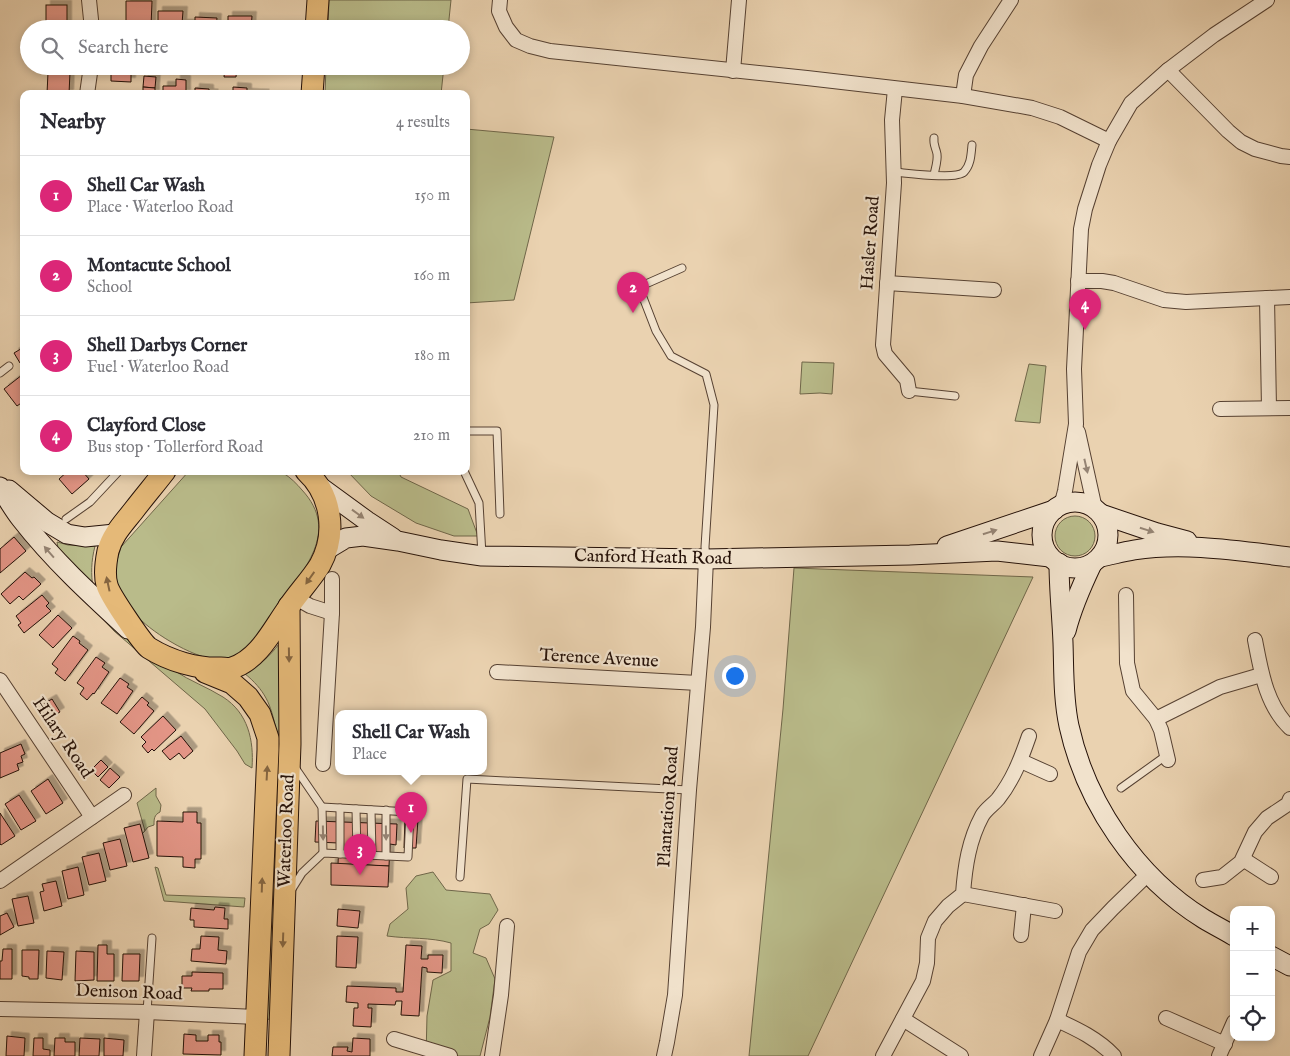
<!DOCTYPE html>
<meta charset="utf-8">
<style>
:root{--surface:#fff;--page:#f7f7f7;--text:#2b2b33;--muted:#7c7c81;--line:#e1e1e2;--accent:#db2777}
body{margin:0;font-family:"IM FELL English",serif;background:var(--page);color:var(--text)}
.controls{position:absolute;right:15px;bottom:15px;display:grid;overflow:hidden;border-radius:10px;box-shadow:0 2px 8px #0003}
.controls button{width:45px;height:45px;display:grid;place-items:center;padding:0;border:0;border-bottom:1px solid var(--line);background:var(--surface);color:var(--text);font:25px sans-serif}
.you{position:absolute;left:734px;top:675px;width:18px;height:18px;margin:-12px;border:4px solid #fff;border-radius:50%;background:#1a73e8;box-shadow:0 0 0 8px #1a73e833}
.badge{display:grid;place-items:center;width:32px;height:32px;border-radius:50%;background:var(--accent);color:#fff;font-size:16px;font-weight:700}
.pin{position:absolute;translate:-50% -41px;filter:drop-shadow(0 1px 2px #0008)}
.pin::after{content:'';position:absolute;top:26px;width:18px;height:15px;background:inherit;clip-path:polygon(0 0,100% 0,50% 100%)}
.popup{position:absolute;left:335px;top:710px;width:152px;height:65px;box-sizing:border-box;display:grid;place-content:center;border-radius:10px;background:var(--surface);filter:drop-shadow(0 1px 4px #0005);font-size:16px;white-space:nowrap;color:var(--muted)}
.popup b{font-size:19px;color:var(--text)}
.popup::after{content:'';position:absolute;left:50%;top:100%;margin-left:-10px;border:10px solid transparent;border-top-color:var(--surface)}
.list{margin:0;padding:0;list-style:none}
h2{display:flex;justify-content:space-between;align-items:center;height:65px;margin:0;padding:0 20px;font-size:21px}
h2 small{font-size:16px;font-weight:400;color:var(--muted)}
.list li{display:grid;grid-template-columns:32px 1fr auto;gap:15px;align-items:center;box-sizing:border-box;height:80px;padding:0 20px;border-top:1px solid var(--line)}
.list b{display:block;font-size:19px;white-space:nowrap}
.list p{margin:0;font-size:16px;white-space:nowrap;color:var(--muted)}
.list em{font-size:16px;font-style:normal;color:var(--muted)}
.icon{flex:none;width:28px;height:28px;fill:none;stroke:currentColor;stroke-width:2;stroke-linecap:round;stroke-linejoin:round}
.map{position:relative;flex:none;width:1290px;height:1056px;overflow:hidden}
.search{position:absolute;background:var(--surface);box-shadow:0 2px 8px #0003;left:20px;top:20px;width:450px;height:55px;display:flex;align-items:center;gap:12px;box-sizing:border-box;padding:0 18px;border-radius:28px;color:var(--muted);font-size:19px}
.panel{position:absolute;background:var(--surface);box-shadow:0 2px 8px #0003;left:20px;top:90px;width:450px;height:385px;border-radius:10px}
.map>svg:first-child{display:block}
</style>
<div class="map">
<svg width="1290" height="1056" viewBox="0 0 1290 1056">
<defs>
<filter id="shadow"><feDropShadow dx="4.5" dy="-4.5" stdDeviation="0" flood-color="#0004"/></filter>
</defs>
<rect width="100%" height="100%" fill="#ead2b0"/>
<filter id="stains"><feTurbulence type="fractalNoise" baseFrequency=".004" numOctaves="4"/><feColorMatrix values="0 0 0 0 .2 0 0 0 0 .09 0 0 0 0 .02 0 0 0 .5 -.17"/></filter>
<radialGradient id="worn" r=".72"><stop offset=".6" stop-color="#630" stop-opacity="0"/><stop offset="1" stop-color="#630" stop-opacity=".3"/></radialGradient>
<g fill="#b9bb8a" stroke="#6f6649">
<polygon points="329,0 451,0 448,29 328,29"/>
<polygon points="326,66 444,66 441,94 325,94"/>
<polygon points="466,129 554,137 514,300 466,303"/>
<polygon points="802,362 834,363 832,394 820,393 800,394"/>
<polygon points="1029,364 1046,366 1040,423 1015,421"/>
<path d="M189,471C202,471 277,469 283,473C290,477 297,484 302,490C341,532 303,570 278,607C267,625 251,651 230,659C206,666 159,637 142,621C128,609 116,592 115,573C115,564 119,555 121,547Z"/>
<polygon points="347,471 398,471 401,477 468,509 478,536 454,536 416,523 371,496"/>
<circle cx="1075" cy="536" r="20"/>
<path d="M57,542L68,545L95,546C91,562 91,573 93,589L58,548Z"/>
<path d="M46,557L175,671C190,681 207,687 223,697C248,713 254,740 252,768L245,764L237,751L205,709L114,631Z"/>
<polygon points="794,568 1033,577 808,1056 749,1056 783,709"/>
<path d="M279,644L281,838L273,837L276,730C271,704 265,690 244,673C258,667 270,656 279,644Z"/>
<path d="M156,788V796L161,805L160,812C154,815 154,819 154,825L148,827L143,833L145,831L137,803Z"/>
<polygon points="274,847 282,848 276,1020 266,1019"/>
<polygon points="155,867 158,868 166,895 245,898 244,907 164,901"/>
<path d="M433,872L446,890L490,894L498,910L489,924L480,929L473,953L486,958L495,979L490,1017L480,1056H426L427,1016L433,980L451,971V943C430,937 409,939 387,936L390,924L408,909L406,888L416,876Z"/>
</g>
<g fill="#e39586" stroke="#251108" filter="url(#shadow)">
<polygon points="126,1 152,1 151,27 141,27 141,21 126,21"/>
<rect x="46" y="5" width="21" height="23"/>
<polygon points="158,11 183,11 182,24 193,24 193,29 158,29"/>
<polygon points="228,16 252,16 251,29 228,29"/>
<polygon points="195,17 217,18 216,29 195,29"/>
<polygon points="111,66 131,66 131,82 111,81"/>
<polygon points="225,66 237,66 236,77 224,77"/>
<polygon points="48,72 70,72 69,94 47,94"/>
<polygon points="144,76 156,77 155,88 143,87"/>
<polygon points="176,79 186,80 186,94 163,94 163,86 176,86"/>
<polygon points="143,87 155,88 155,94 143,94"/>
<polygon points="233,87 247,88 247,93 265,94 230,94 230,92 233,92"/>
<polygon points="195,88 209,89 209,93 214,94 192,94 192,92 195,92"/>
<polygon points="24,347 24,360 20,363 14,353"/>
<polygon points="22,375 24,377 24,401 17,406 4,389"/>
<polygon points="68,471 82,471 89,479 72,494 59,479"/>
<polygon points="14,537 26,551 0,573 0,549"/>
<polygon points="25,572 32,578 34,577 41,584 23,600 19,596 10,604 1,594"/>
<polygon points="42,595 49,603 46,606 51,611 24,633 18,625 21,623 16,616"/>
<polygon points="58,615 72,628 53,648 39,635"/>
<polygon points="73,636 80,641 79,643 88,650 65,681 55,673 58,669 52,664"/>
<polygon points="96,657 105,663 102,667 109,672 94,694 93,693 87,700 80,694 84,688 77,683"/>
<polygon points="120,678 129,684 127,687 133,691 117,714 101,703"/>
<polygon points="142,697 149,703 147,705 154,711 134,734 120,722"/>
<polygon points="52,699 60,712 48,719 40,706"/>
<polygon points="163,716 176,730 154,751 152,749 148,753 142,746 146,742 141,737"/>
<polygon points="181,736 193,751 184,759 179,753 170,760 162,751"/>
<polygon points="21,744 25,754 21,756 23,762 17,764 19,770 0,778 0,753"/>
<polygon points="101,760 108,767 98,777 91,770"/>
<polygon points="110,768 120,777 109,788 100,780"/>
<polygon points="48,779 63,803 46,814 31,791"/>
<polygon points="19,795 36,821 21,830 5,804"/>
<polygon points="183,812 197,812 197,823 201,823 201,859 195,859 195,868 183,867 183,857 157,856 157,821 183,822"/>
<polygon points="0,813 15,836 1,845 0,844"/>
<polygon points="405,818 418,819 416,848 404,848"/>
<polygon points="316,821 397,824 396,845 390,844 389,866 338,864 339,843 315,842"/>
<polygon points="140,824 149,858 133,862 124,828"/>
<polygon points="120,839 127,866 110,870 103,843"/>
<polygon points="99,853 106,881 89,885 82,857"/>
<polygon points="331,863 389,866 388,887 331,885"/>
<polygon points="78,867 84,895 68,899 62,871"/>
<polygon points="56,881 62,906 44,911 40,892 44,891 42,884"/>
<polygon points="28,896 34,923 18,926 12,899"/>
<polygon points="215,907 225,908 224,919 228,919 228,929 194,927 194,920 190,920 191,908 214,910"/>
<polygon points="338,909 360,911 358,928 337,926"/>
<polygon points="7,913 14,927 0,935 0,916"/>
<polygon points="201,936 219,937 218,950 227,951 226,964 191,961 192,949 200,949"/>
<polygon points="337,936 358,937 356,968 336,967"/>
<polygon points="98,945 107,945 107,954 114,954 114,981 97,981"/>
<polygon points="406,945 422,946 421,959 428,959 428,955 443,955 442,973 427,972 427,968 422,967 419,1016 401,1015 402,1001 396,1001 395,1005 368,1004 368,1008 372,1008 371,1027 353,1026 354,1008 358,1008 358,1003 346,1002 347,986 396,988 396,992 403,992"/>
<polygon points="3,949 12,949 12,979 0,979 0,961 2,961"/>
<polygon points="22,950 39,950 38,979 29,979 29,977 22,976"/>
<polygon points="47,951 64,952 62,980 46,978"/>
<polygon points="76,951 94,952 94,980 75,981"/>
<polygon points="123,954 140,954 139,981 122,981"/>
<polygon points="192,972 223,973 223,989 209,989 209,991 191,991 192,988 182,988 182,976 192,976"/>
<polygon points="184,1034 196,1035 196,1041 208,1041 208,1035 219,1035 219,1042 221,1042 221,1055 183,1054"/>
<polygon points="7,1036 25,1038 24,1056 6,1056"/>
<polygon points="34,1038 43,1038 43,1049 50,1050 50,1056 33,1056"/>
<polygon points="55,1038 65,1038 65,1042 75,1042 75,1056 54,1056"/>
<polygon points="80,1038 100,1039 99,1056 79,1056"/>
<polygon points="104,1038 124,1040 123,1056 104,1056"/>
<polygon points="353,1038 370,1039 370,1056 332,1056 333,1047 348,1047 347,1051 352,1052"/>
</g>
<g fill="none" stroke-linecap="round" stroke-linejoin="round">
<defs>
<g id="lane">
<path d="M934,138C933,145 936,148 937,154C938,161 935,169 934,175"/>
<path d="M894,172C907,173 956,180 964,172C971,165 971,154 972,145"/>
<polyline points="682,268 639,287 656,331 671,356 706,374 714,405 705,547 706,559"/>
<polyline points="0,373 9,366"/>
<polyline points="909,391 955,396"/>
<polyline points="466,431 497,431 500,514"/>
<polyline points="464,471 479,503 482,555"/>
<polyline points="66,519 90,502 119,471"/>
<polyline points="294,766 322,807 323,853"/>
<polyline points="1121,788 1167,755"/>
<polyline points="340,808 340,854"/>
<polyline points="356,809 357,854"/>
<polyline points="371,810 372,855"/>
<polyline points="386,810 386,856"/>
<polyline points="460,877 467,779 689,790"/>
<polyline points="292,889 302,873 323,853 408,857 410,812 322,807"/>
<polyline points="147,1012 152,938"/>
</g>
<g id="street">
<polyline points="89,0 92,29"/>
<polyline points="500,0 499,11 506,27 516,40 530,46 550,51 807,78 963,96 1032,108 1060,117 1109,141"/>
<polyline points="1168,70 1228,131 1241,142 1255,149 1281,156 1290,157"/>
<polyline points="733,71 739,0"/>
<polyline points="895,89 892,120 894,183 883,345 885,354 907,380 909,391"/>
<polyline points="87,94 91,66"/>
<polyline points="963,96 966,75 981,46 1011,0"/>
<polyline points="1078,281 1102,281 1114,283 1164,300 1186,302 1290,297"/>
<polyline points="887,283 994,290"/>
<polyline points="1267,298 1269,408"/>
<polyline points="1220,409 1290,408"/>
<polyline points="1078,432 1095,509"/>
<polyline points="1061,506 1065,491 1076,424 1074,369 1081,229 1085,209 1099,165 1109,141 1131,103 1168,70 1214,35 1267,0"/>
<polyline points="1126,595 1127,663 1133,691 1156,719 1161,730 1168,760"/>
<polyline points="296,598 310,606 332,613"/>
<path d="M1255,640C1261,671 1266,705 1290,728"/>
<polyline points="497,672 698,683"/>
<polyline points="0,680 92,817"/>
<polyline points="1156,719 1220,687 1261,675"/>
<polyline points="1021,761 1050,774"/>
<polyline points="323,764 332,613 332,579"/>
<polyline points="1243,859 1271,877"/>
<polyline points="1203,880 1222,877 1241,862 1255,832 1267,818 1288,804 1290,799"/>
<polyline points="0,881 124,795"/>
<polyline points="963,894 1055,911"/>
<polyline points="1021,935 1024,905"/>
<polyline points="0,1009 147,1012 257,1017"/>
<polyline points="1166,1018 1225,1044"/>
<polyline points="903,1019 961,1056"/>
<path d="M1057,1020C1077,1029 1098,1039 1114,1056"/>
<polyline points="394,1039 450,1056"/>
<polyline points="144,1056 147,1012"/>
<polyline points="492,1056 501,995 507,926"/>
<polyline points="664,1056 667,1042 675,995 689,790 703,627 706,559"/>
<path d="M883,1056L923,981L927,963L928,938L935,921L948,906L963,894C965,866 969,840 982,816C986,809 993,805 998,799C1013,780 1021,759 1029,736"/>
<polyline points="1041,1056 1057,1020 1079,952 1092,930 1113,908 1148,874"/>
<polyline points="1219,1056 1234,1022"/>
</g>
<g id="secondary">
<polyline points="319,486 367,521 393,538"/>
<path d="M0,487C7,498 13,509 21,519C53,560 90,594 128,629"/>
<polyline points="9,490 47,522 67,534 85,537 115,534"/>
<circle cx="1075" cy="535" r="33"/>
<polyline points="1101,514 1157,533 1187,541"/>
<polyline points="947,546 1054,510"/>
<polyline points="326,550 346,538 363,536 398,541 441,550 482,556 706,559 910,555 997,551 1050,557"/>
<path d="M1100,557C1111,555 1122,552 1134,550C1185,542 1239,551 1290,557"/>
<path d="M1059,563C1059,590 1062,616 1063,643C1064,671 1063,698 1069,726C1086,803 1136,877 1204,919C1214,925 1224,930 1234,936"/>
<path d="M1066,631C1072,607 1082,585 1092,564"/>
<polyline points="1271,956 1290,966"/>
</g>
<g id="primary">
<polyline points="316,29 318,0"/>
<polyline points="312,94 314,66"/>
<path d="M165,471C155,484 144,497 134,510C124,523 112,535 108,551C106,561 104,575 107,585C109,594 142,643 149,648C170,661 197,669 221,668C224,668 229,669 232,668C258,660 272,631 286,611C296,595 310,581 320,565C337,534 332,495 306,471"/>
<polyline points="205,672 232,683 248,697 260,714 268,738 268,750 255,1056"/>
<polyline points="279,1056 290,744 289,606"/>
</g>
</defs>
<use href="#lane" stroke="#564132" stroke-width="9"/>
<use href="#street" stroke="#564132" stroke-width="16"/>
<use href="#secondary" stroke="#251108" stroke-width="21"/>
<use href="#primary" stroke="#251108" stroke-width="23"/>
<use href="#lane" stroke="#f1e2cc" stroke-width="7"/>
<use href="#street" stroke="#f1e2cc" stroke-width="14"/>
<use href="#secondary" stroke="#f1e2cc" stroke-width="19"/>
<use href="#primary" stroke="#e5b978" stroke-width="21"/>
</g>
<defs><path id="oneway-solid" d="M-6-.8H1V-3.2L6.5 0L1 3.2V.8H-6Z" transform="scale(1.25)"/></defs>
<g fill="#958474">
<use href="#oneway-solid" transform="translate(1086 466) rotate(77)"/>
<use href="#oneway-solid" transform="translate(358 514) rotate(36)"/>
<use href="#oneway-solid" transform="translate(1147 530) rotate(18)"/>
<use href="#oneway-solid" transform="translate(990 532) rotate(-18)"/>
<use href="#oneway-solid" transform="translate(49 552) rotate(-131)"/>
<use href="#oneway-solid" transform="translate(323 833) rotate(89)"/>
<use href="#oneway-solid" transform="translate(386 833) rotate(89)"/>
</g>
<g fill="#856540">
<use href="#oneway-solid" transform="translate(310 578) rotate(125)"/>
<use href="#oneway-solid" transform="translate(108 584) rotate(-102)"/>
<use href="#oneway-solid" transform="translate(289 655) rotate(89)"/>
<use href="#oneway-solid" transform="translate(267 773) rotate(-87)"/>
<use href="#oneway-solid" transform="translate(262 885) rotate(-88)"/>
<use href="#oneway-solid" transform="translate(283 940) rotate(92)"/>
</g>
<g text-anchor="middle" dominant-baseline="central" stroke-width="4.5" stroke-linejoin="round" paint-order="stroke">
<g font-size="18" fill="#251108" stroke="#f1e2cc">
<text transform="translate(871 243) rotate(-86)">Hasler Road</text>
<text transform="translate(653 558) rotate(1)">Canford Heath Road</text>
<text transform="translate(599 659) rotate(3)">Terence Avenue</text>
<text transform="translate(62 738) rotate(56)">Hilary Road</text>
<text transform="translate(669 807) rotate(-86)">Plantation Road</text>
<text transform="translate(287 831) rotate(-88)">Waterloo Road</text>
<text transform="translate(129 993) rotate(2)">Denison Road</text>
</g>
</g>
<rect width="100%" height="100%" filter="url(#stains)"/>
<rect width="100%" height="100%" fill="url(#worn)"/>
</svg>
<div class="controls">
<button>+</button>
<button>−</button>
<button><svg class="icon" aria-label="locate" viewBox="0 0 24 24"><circle cx="12" cy="12" r="6"/><path d="M12 2v4M12 18v4M2 12h4M18 12h4"/></svg></button>
</div>
<div class="you"></div>
<div class="pin badge" style="left:411px;top:833px">1</div>
<div class="popup"><b>Shell Car Wash</b>Place</div>
<div class="pin badge" style="left:633px;top:313px">2</div>
<div class="pin badge" style="left:360px;top:875px">3</div>
<div class="pin badge" style="left:1085px;top:330px">4</div>
<div class="search"><svg class="icon" aria-label="search" viewBox="0 0 24 24"><circle cx="10" cy="10" r="6"/><path d="M15 15l6 6"/></svg>Search here</div>
<section class="panel">
<h2>Nearby<small>4 results</small></h2>
<ul class="list">
<li><span class="badge">1</span><div><b>Shell Car Wash</b><p>Place · Waterloo Road</p></div><em>150 m</em></li>
<li><span class="badge">2</span><div><b>Montacute School</b><p>School</p></div><em>160 m</em></li>
<li><span class="badge">3</span><div><b>Shell Darbys Corner</b><p>Fuel · Waterloo Road</p></div><em>180 m</em></li>
<li><span class="badge">4</span><div><b>Clayford Close</b><p>Bus stop · Tollerford Road</p></div><em>210 m</em></li>
</ul>
</section>
</div>
